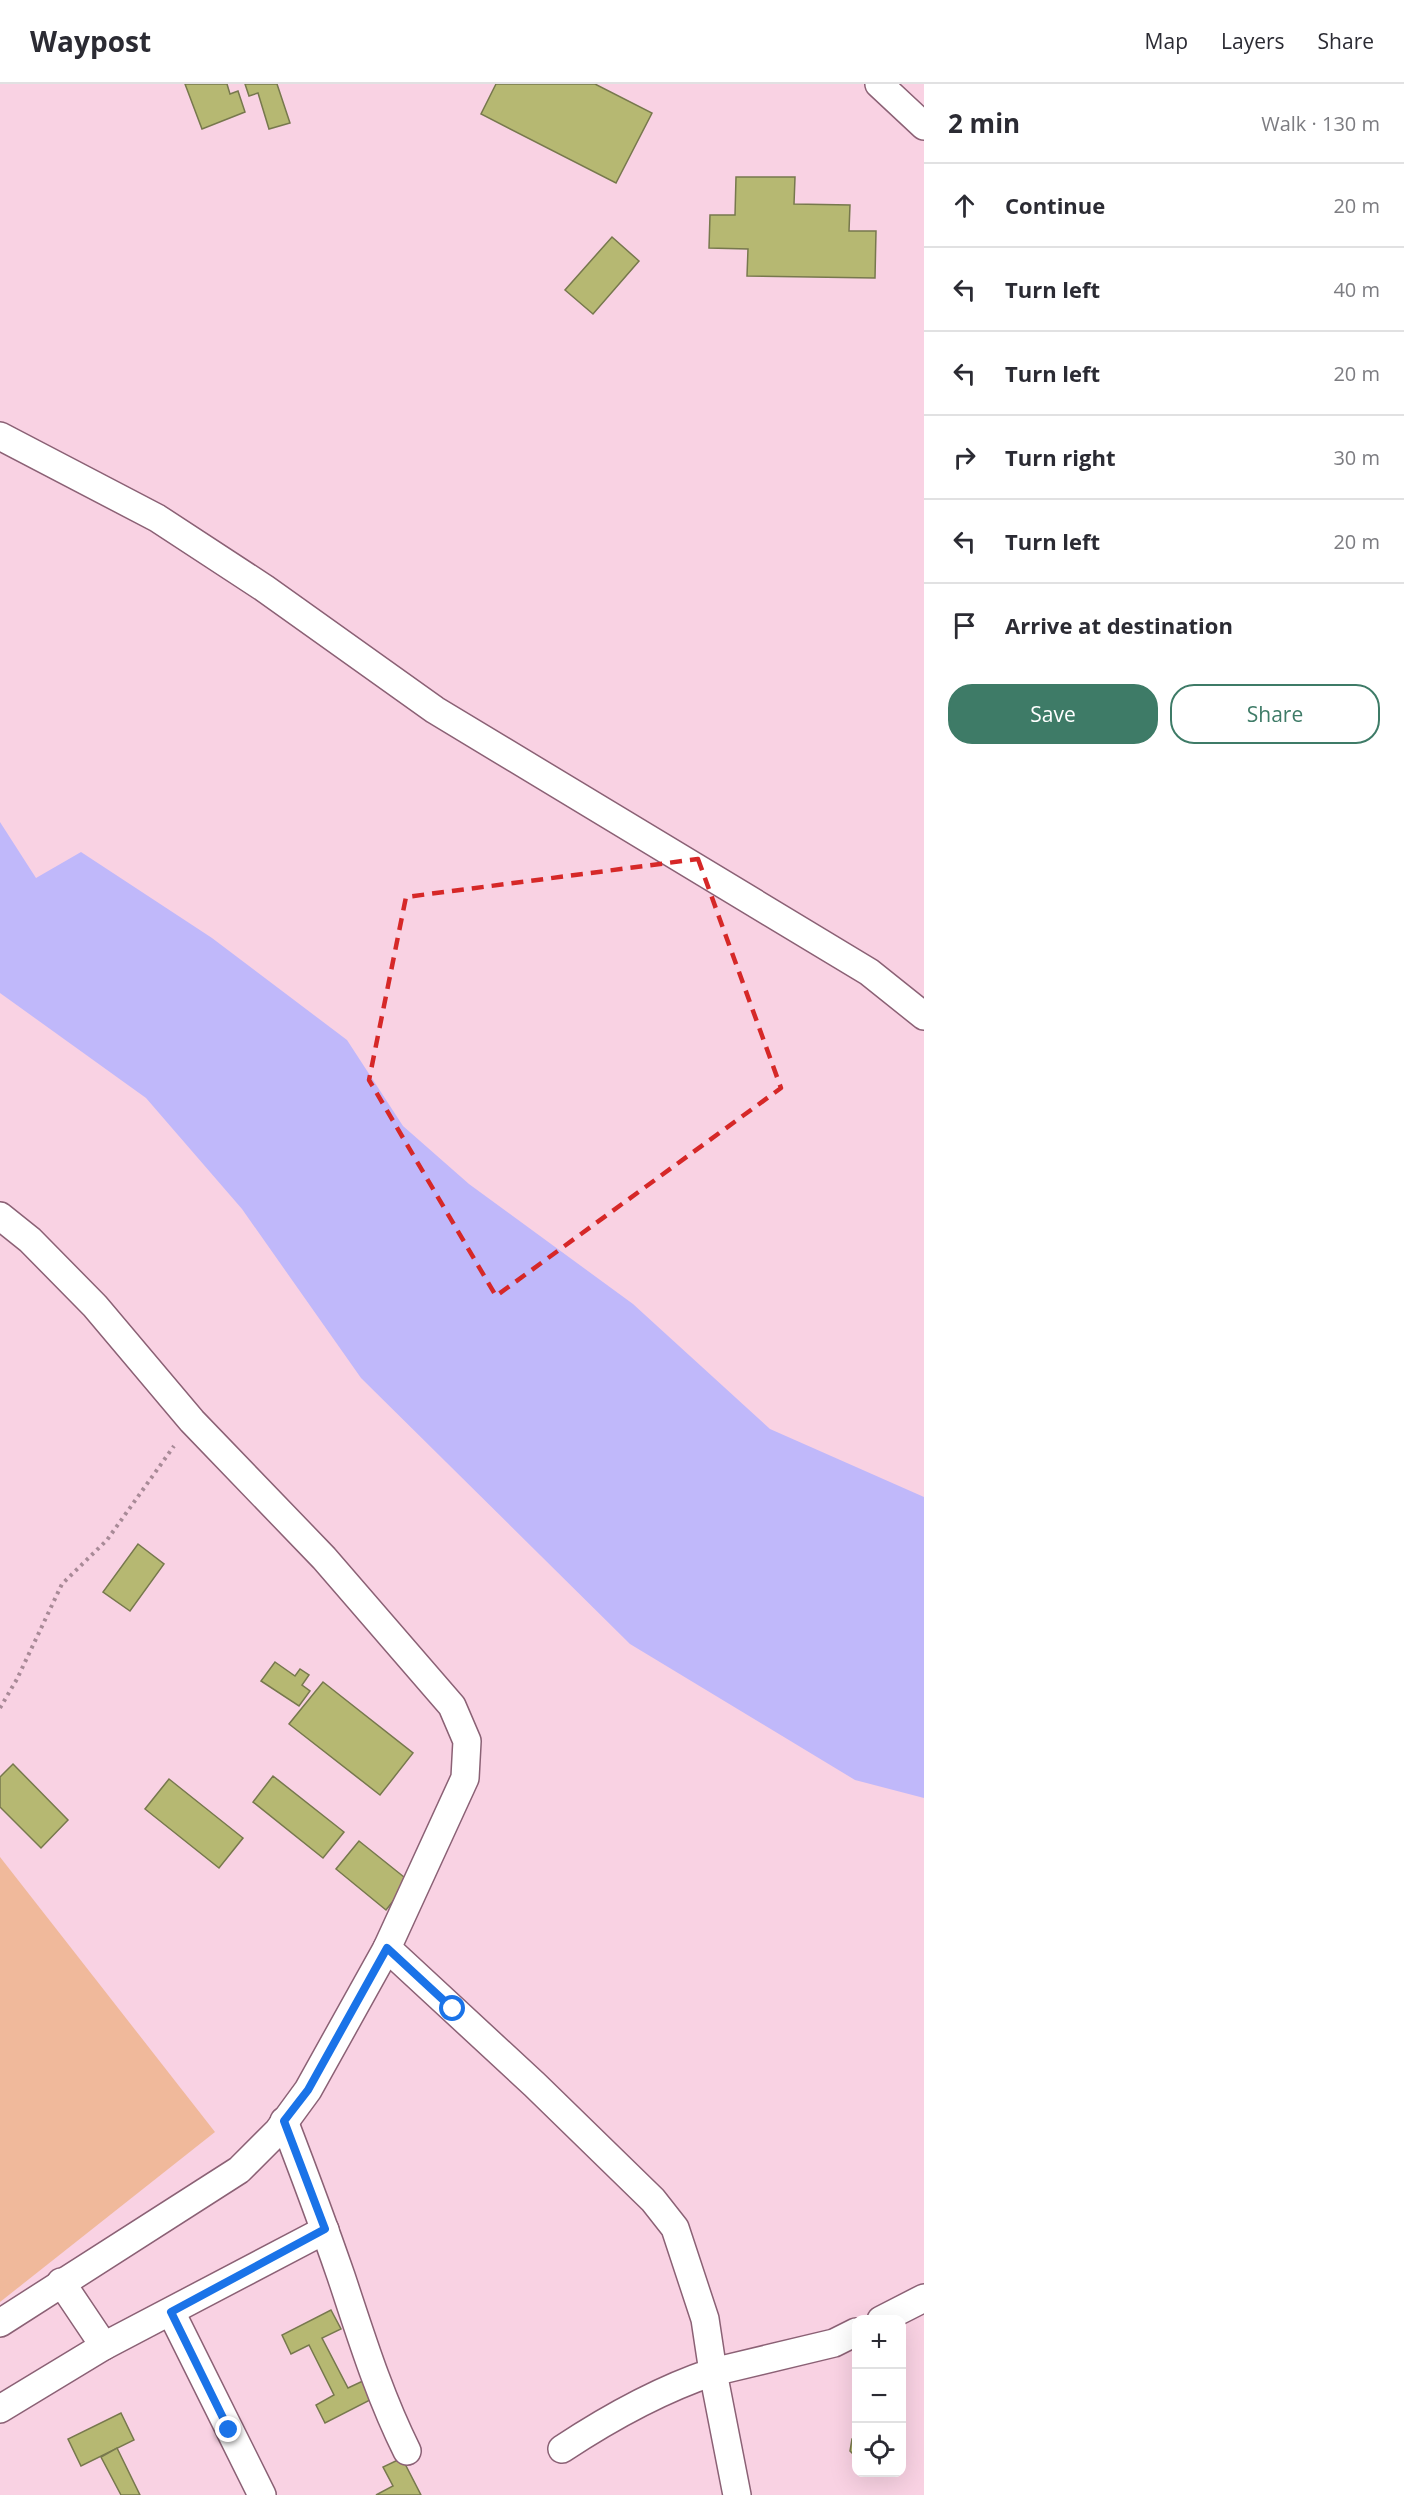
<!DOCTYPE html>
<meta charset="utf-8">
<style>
:root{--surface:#fff;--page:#f7f7f7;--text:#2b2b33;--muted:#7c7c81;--line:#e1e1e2;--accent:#3e7b67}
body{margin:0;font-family:"Open Sans",sans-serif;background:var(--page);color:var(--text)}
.controls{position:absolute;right:18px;bottom:18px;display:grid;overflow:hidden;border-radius:12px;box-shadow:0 6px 24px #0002}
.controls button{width:54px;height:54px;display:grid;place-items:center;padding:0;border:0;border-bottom:2px solid var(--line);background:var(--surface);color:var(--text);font:30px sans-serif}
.stop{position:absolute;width:18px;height:18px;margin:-14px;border:4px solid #1a73e8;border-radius:50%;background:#fff}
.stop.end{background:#1a73e8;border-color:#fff;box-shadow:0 2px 6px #0008}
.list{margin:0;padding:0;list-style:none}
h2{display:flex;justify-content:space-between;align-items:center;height:78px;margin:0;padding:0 24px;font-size:26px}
h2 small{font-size:20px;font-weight:400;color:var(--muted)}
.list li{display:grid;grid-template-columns:39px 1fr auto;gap:18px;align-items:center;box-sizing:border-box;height:84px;padding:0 24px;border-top:2px solid var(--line)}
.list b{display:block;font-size:22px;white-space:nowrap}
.list em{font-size:20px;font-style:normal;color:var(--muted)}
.actions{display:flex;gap:12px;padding:18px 24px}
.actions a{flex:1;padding:14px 0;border:2px solid var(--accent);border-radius:24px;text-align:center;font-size:21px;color:var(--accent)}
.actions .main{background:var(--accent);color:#fff}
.icon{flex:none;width:33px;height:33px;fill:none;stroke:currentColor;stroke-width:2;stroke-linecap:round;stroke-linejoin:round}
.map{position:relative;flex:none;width:924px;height:2411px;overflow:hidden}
header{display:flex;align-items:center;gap:36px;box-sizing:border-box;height:84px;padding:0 30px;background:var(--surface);border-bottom:2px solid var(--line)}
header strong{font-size:28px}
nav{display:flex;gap:33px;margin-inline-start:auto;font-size:21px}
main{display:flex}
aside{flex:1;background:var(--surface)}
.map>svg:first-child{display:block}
</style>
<header>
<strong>Waypost</strong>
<nav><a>Map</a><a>Layers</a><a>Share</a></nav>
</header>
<main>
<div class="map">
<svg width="924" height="2411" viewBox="0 0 924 2411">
<rect width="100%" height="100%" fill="#f9d2e3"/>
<polygon fill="#f0b99b" points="0,1773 215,2048 0,2218"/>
<polygon fill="#c0b8fa" points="0,738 36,794 81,768 212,854 347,956 403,1042 469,1100 633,1220 770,1345 924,1413 924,1714 855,1696 630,1560 361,1294 242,1125 146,1014 0,909"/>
<g fill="#b6b872" stroke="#77784d" stroke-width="1.5">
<polygon points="185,0 227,0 230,10 238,7 245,28 202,45"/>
<polygon points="245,0 277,0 290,39 269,45 258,9 249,12"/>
<polygon points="496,0 595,0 652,29 616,99 481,30"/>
<polygon points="736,93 795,93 794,120 850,121 849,147 876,147 875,194 747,192 748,165 709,164 710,131 735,131"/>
<polygon points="612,153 639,177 593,230 565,206"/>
<polygon points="138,1460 164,1480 130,1527 103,1508"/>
<polygon points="275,1578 295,1592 300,1585 309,1591 302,1601 310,1607 299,1622 261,1597"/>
<polygon points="323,1598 413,1669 380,1711 289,1640"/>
<polygon points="13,1680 68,1736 41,1764 0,1723 0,1693"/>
<polygon points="273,1692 344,1748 323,1774 253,1718"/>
<polygon points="169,1695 243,1754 219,1784 145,1725"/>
<polygon points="359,1757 409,1797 386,1826 336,1785"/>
<polygon points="331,2226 341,2245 322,2254 348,2304 365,2296 374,2314 325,2339 316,2321 334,2311 309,2261 291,2270 282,2251"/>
<polygon points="121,2329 134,2356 81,2382 68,2355"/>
<polygon points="856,2352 856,2373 850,2367 852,2355"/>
<polygon points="117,2364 140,2411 121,2411 101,2373"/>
<polygon points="402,2374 421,2411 376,2411 393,2402 383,2383"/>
</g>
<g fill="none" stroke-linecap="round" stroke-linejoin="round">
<defs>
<g id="minor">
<polyline points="879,0 924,42"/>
<polyline points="0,352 157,434 264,504 435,626 869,888 924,932"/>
<path d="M0,1132L30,1156L95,1222L192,1337L324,1474L452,1622L467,1657L465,1694L387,1864L535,2001L653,2116L675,2144L705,2235L713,2288C659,2306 609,2334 562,2365"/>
<path d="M284,2037C304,2089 323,2140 341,2192C361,2252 379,2311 407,2367"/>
<polyline points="61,2198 104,2262 325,2146"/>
<polyline points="171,2228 262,2411"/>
<polyline points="881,2236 924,2214"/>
<polyline points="0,2239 239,2086 278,2047 308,2006 387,1864"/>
<polyline points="0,2325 104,2262"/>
<polyline points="737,2411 713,2288 834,2259 856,2248"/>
</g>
</defs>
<use href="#minor" stroke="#8b6175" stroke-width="30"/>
<polyline stroke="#a88a97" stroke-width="4" stroke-dasharray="3 4.5" stroke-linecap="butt" points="0,1624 17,1595 62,1500 107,1456 174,1362"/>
<use href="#minor" stroke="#fff" stroke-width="27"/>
</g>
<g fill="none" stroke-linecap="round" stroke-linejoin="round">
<polyline stroke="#1a73e8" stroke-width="8" points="229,2346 171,2228 325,2145 284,2037 308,2006 387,1864 453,1925"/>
</g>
<path fill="none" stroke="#d62828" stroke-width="4.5" stroke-dasharray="12 8" stroke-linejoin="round" d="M698,775L781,1004L496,1212L369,996L406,813Z"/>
</svg>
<div class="controls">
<button>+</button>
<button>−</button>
<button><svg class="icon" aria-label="locate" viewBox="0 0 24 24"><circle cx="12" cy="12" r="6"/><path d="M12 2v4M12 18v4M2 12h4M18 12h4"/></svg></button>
</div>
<div class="stop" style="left:453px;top:1925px"></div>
<div class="stop end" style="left:229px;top:2346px"></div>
</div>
<aside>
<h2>2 min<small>Walk · 130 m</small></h2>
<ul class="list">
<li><svg class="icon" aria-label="ahead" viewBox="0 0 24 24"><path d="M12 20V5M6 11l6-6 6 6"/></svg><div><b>Continue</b></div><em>20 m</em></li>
<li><svg class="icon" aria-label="left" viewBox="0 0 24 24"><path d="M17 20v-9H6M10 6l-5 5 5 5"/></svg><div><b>Turn left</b></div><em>40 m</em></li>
<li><svg class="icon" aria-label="left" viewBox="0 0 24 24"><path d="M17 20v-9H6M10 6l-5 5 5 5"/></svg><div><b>Turn left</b></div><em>20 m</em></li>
<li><svg class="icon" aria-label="right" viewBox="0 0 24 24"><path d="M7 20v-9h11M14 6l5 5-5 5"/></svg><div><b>Turn right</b></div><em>30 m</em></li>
<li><svg class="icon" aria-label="left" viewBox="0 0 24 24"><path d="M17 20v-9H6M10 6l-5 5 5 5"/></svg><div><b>Turn left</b></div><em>20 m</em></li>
<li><svg class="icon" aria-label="arrive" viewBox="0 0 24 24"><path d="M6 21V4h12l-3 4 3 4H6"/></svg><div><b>Arrive at destination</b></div></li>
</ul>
<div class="actions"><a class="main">Save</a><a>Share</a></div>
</aside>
</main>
